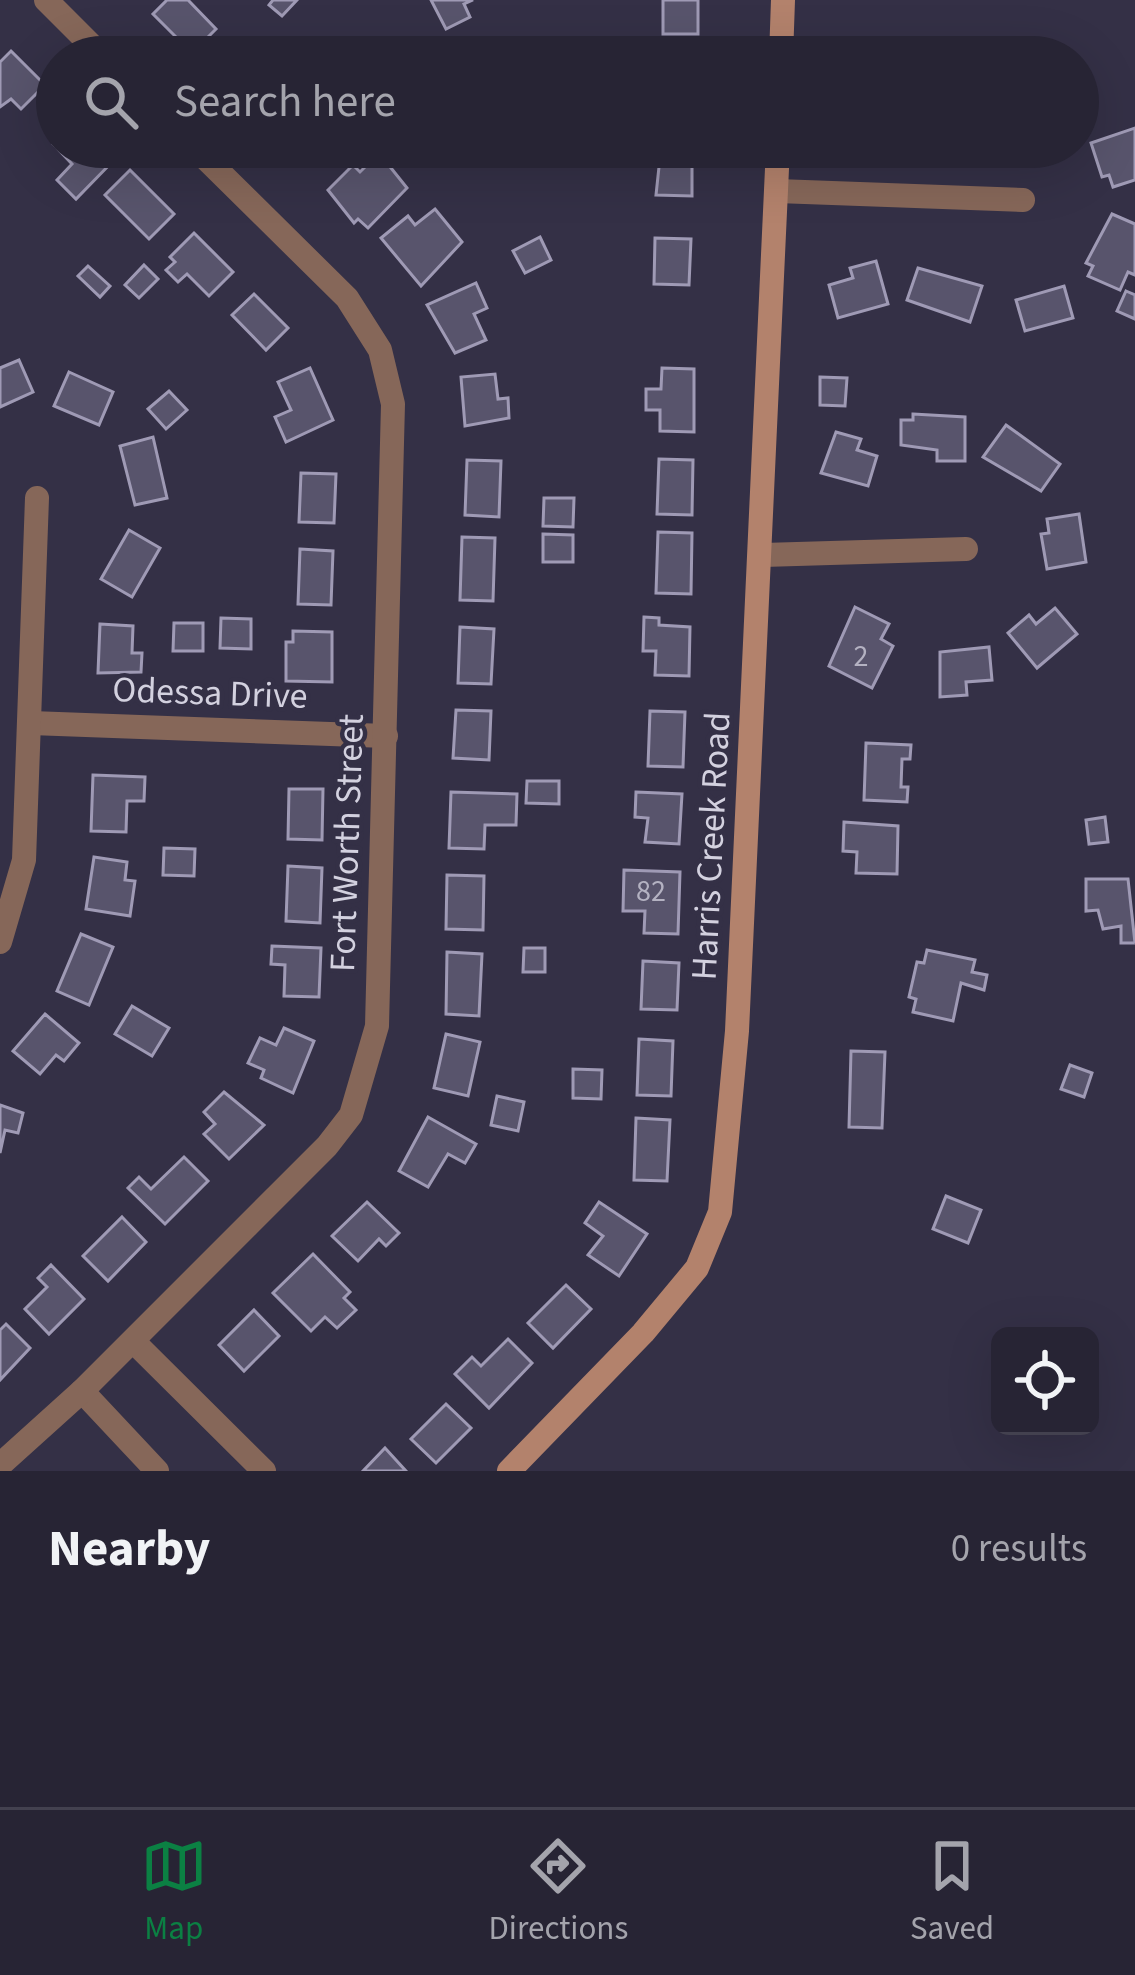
<!DOCTYPE html>
<style>
:root{--surface:#272434;--page:#333040;--text:#f1f3f6;--muted:#a4a4ac;--line:#43414f;--accent:#0b8043}
body{margin:0;font-family:"Source Sans 3",sans-serif;background:var(--page);color:var(--text)}
.controls{position:absolute;right:36px;bottom:36px;display:grid;overflow:hidden;border-radius:18px;box-shadow:0 12px 48px #0002}
.controls button{width:108px;height:108px;display:grid;place-items:center;padding:0;border:0;border-bottom:3px solid var(--line);background:var(--surface);color:var(--text);font:60px sans-serif}
.list{margin:0;padding:0;list-style:none}
h2{display:flex;justify-content:space-between;align-items:center;height:156px;margin:0;padding:0 48px;font-size:51px}
h2 small{font-size:39px;font-weight:400;color:var(--muted)}
.icon{flex:none;width:66px;height:66px;fill:none;stroke:currentColor;stroke-width:2;stroke-linecap:round;stroke-linejoin:round}
.map{position:relative;flex:none;width:1135px;height:1471px;overflow:hidden}
.search{position:absolute;background:var(--surface);box-shadow:0 12px 48px #0002;left:36px;right:36px;top:36px;height:132px;display:flex;align-items:center;gap:30px;box-sizing:border-box;padding:0 42px;border-radius:66px;color:var(--muted);font-size:45px}
.sheet{height:336px;background:var(--surface)}
nav{display:flex;justify-content:space-around;align-items:center;box-sizing:border-box;height:168px;border-top:3px solid var(--line);background:var(--surface);font-size:33px;color:var(--muted)}
nav a{display:grid;justify-items:center;gap:6px}
nav .on{color:var(--accent)}
.map>svg:first-child{display:block}
</style>
<div class="map">
<svg width="1135" height="1471" viewBox="0 0 1135 1471">
<rect width="100%" height="100%" fill="#343046"/>
<g fill="#58546c" stroke="#9f9ab5" stroke-width="3">
<polygon points="167,0 188,0 216,29 192,53 153,14"/>
<polygon points="273,0 297,0 282,16 269,5"/>
<polygon points="431,0 473,0 464,4 470,17 446,29"/>
<rect x="663" y="0" width="35" height="34"/>
<polygon points="11,51 45,85 21,109 11,99 0,107 0,62"/>
<polygon points="1135,128 1135,180 1113,187 1109,175 1102,177 1091,143"/>
<polygon points="57,139 57,147 107,147 116,158 76,199 57,180 72,164 53,144"/>
<polygon points="288,147 324,147 306,165"/>
<polygon points="661,148 692,149 692,196 656,195"/>
<polygon points="379,153 407,188 368,228 358,219 354,223 328,190 353,165 360,172"/>
<polygon points="130,170 174,214 149,239 105,195"/>
<polygon points="435,209 462,242 421,286 381,238 408,216 415,225"/>
<polygon points="1112,214 1135,224 1135,275 1128,272 1120,290 1088,276 1093,266 1086,263"/>
<polygon points="194,233 233,272 209,296 187,274 178,282 166,270 175,262 170,257"/>
<polygon points="540,237 551,260 525,273 513,251"/>
<polygon points="655,238 691,239 689,285 654,284"/>
<polygon points="876,261 888,304 838,318 829,285 853,278 850,268"/>
<polygon points="144,265 158,279 139,298 125,285"/>
<polygon points="88,266 110,286 100,297 78,276"/>
<polygon points="918,268 982,286 970,322 907,300"/>
<polygon points="476,283 487,308 474,314 486,340 455,353 427,305"/>
<polygon points="1064,286 1073,318 1025,331 1016,300"/>
<polygon points="1126,291 1135,295 1135,319 1117,311"/>
<polygon points="254,294 288,328 266,350 232,315"/>
<polygon points="19,360 33,392 0,407 0,368"/>
<polygon points="310,368 333,420 286,442 275,417 291,410 278,382"/>
<polygon points="662,368 694,369 694,432 660,431 660,410 646,410 646,389 661,389"/>
<polygon points="69,372 113,392 99,425 54,406"/>
<polygon points="495,374 498,399 508,398 509,418 465,426 461,377"/>
<polygon points="820,377 847,378 845,406 820,405"/>
<polygon points="169,391 187,410 166,429 148,409"/>
<polygon points="913,414 965,417 965,461 937,461 937,450 901,445 901,420 913,420"/>
<polygon points="1006,425 1060,464 1041,491 983,457"/>
<polygon points="836,432 861,439 857,450 877,456 868,486 821,473"/>
<polygon points="153,437 167,498 135,505 120,446"/>
<polygon points="659,459 693,460 692,515 657,514"/>
<polygon points="467,460 501,461 499,517 465,515"/>
<polygon points="301,473 336,474 334,523 299,522"/>
<polygon points="544,498 574,498 573,527 543,526"/>
<polygon points="1079,514 1086,562 1047,569 1041,534 1049,533 1047,519"/>
<polygon points="129,530 160,548 132,597 101,579"/>
<polygon points="658,532 692,533 691,594 656,593"/>
<polygon points="543,534 573,535 573,562 543,562"/>
<polygon points="462,537 495,538 493,601 460,600"/>
<polygon points="300,549 333,551 331,605 298,604"/>
<polygon points="855,607 889,624 881,639 893,646 872,688 829,666"/>
<polygon points="1055,608 1077,634 1037,668 1008,633 1029,615 1036,624"/>
<polygon points="644,617 659,618 659,625 690,627 689,676 655,675 656,651 643,651"/>
<polygon points="221,618 251,619 251,649 220,648"/>
<polygon points="174,623 203,623 203,651 173,651"/>
<polygon points="100,624 133,626 132,653 142,653 141,672 98,673"/>
<polygon points="460,627 494,629 491,684 458,683"/>
<polygon points="293,631 332,632 332,682 286,681 286,642 293,642"/>
<polygon points="989,647 992,680 966,682 967,695 940,697 940,652"/>
<polygon points="456,710 491,711 489,760 453,758"/>
<polygon points="650,711 685,712 683,767 648,766"/>
<polygon points="866,743 911,745 910,759 902,759 901,787 908,787 907,802 864,800"/>
<polygon points="93,775 145,777 144,801 127,801 126,832 91,831"/>
<polygon points="527,781 559,781 559,804 526,803"/>
<polygon points="289,789 323,789 322,840 288,839"/>
<polygon points="451,792 517,794 516,825 485,825 484,849 449,848"/>
<polygon points="636,792 682,794 679,844 645,842 648,818 635,817"/>
<polygon points="1105,817 1108,842 1089,844 1086,820"/>
<polygon points="844,822 898,826 897,874 856,873 857,852 843,851"/>
<polygon points="164,848 195,849 194,876 163,875"/>
<polygon points="94,857 127,862 125,880 135,881 130,916 86,909"/>
<polygon points="288,866 322,868 320,923 286,921"/>
<polygon points="624,870 680,872 678,934 644,933 645,911 623,911"/>
<polygon points="447,875 484,876 483,930 446,929"/>
<polygon points="1086,879 1128,879 1135,943 1121,943 1121,926 1103,929 1098,910 1086,911"/>
<polygon points="81,934 113,947 89,1005 57,991"/>
<polygon points="272,946 321,948 319,997 284,996 285,965 271,964"/>
<polygon points="524,948 545,948 545,972 523,972"/>
<polygon points="927,950 975,960 972,972 987,975 984,990 961,983 953,1021 913,1012 916,999 909,997 917,962 924,963"/>
<polygon points="447,952 482,954 479,1016 446,1014"/>
<polygon points="643,961 679,963 677,1010 641,1009"/>
<polygon points="132,1006 169,1028 152,1056 115,1034"/>
<polygon points="45,1014 79,1043 64,1061 56,1055 40,1074 13,1051"/>
<polygon points="284,1028 314,1041 293,1093 261,1078 264,1070 248,1063 260,1038 276,1045"/>
<polygon points="446,1034 480,1042 468,1096 434,1088"/>
<polygon points="639,1039 673,1041 671,1096 637,1095"/>
<polygon points="851,1051 885,1052 882,1128 849,1127"/>
<polygon points="1070,1065 1092,1073 1084,1097 1061,1089"/>
<polygon points="573,1069 602,1070 601,1099 573,1098"/>
<polygon points="224,1092 264,1125 229,1159 204,1134 215,1124 204,1112"/>
<polygon points="497,1096 524,1102 518,1131 491,1125"/>
<polygon points="0,1105 23,1113 18,1133 5,1130 0,1153"/>
<polygon points="428,1117 476,1144 465,1163 448,1154 428,1187 399,1171"/>
<polygon points="636,1118 670,1120 667,1181 634,1180"/>
<polygon points="184,1157 208,1181 165,1224 128,1188 139,1177 151,1189"/>
<polygon points="946,1196 981,1210 968,1243 933,1229"/>
<polygon points="367,1202 399,1233 386,1246 379,1239 358,1261 332,1236"/>
<polygon points="599,1202 647,1234 619,1276 588,1255 603,1236 585,1223"/>
<polygon points="122,1217 146,1242 108,1281 83,1256"/>
<polygon points="313,1254 350,1292 344,1298 356,1310 337,1328 325,1317 311,1331 273,1293"/>
<polygon points="51,1265 84,1299 49,1334 25,1309 47,1287 38,1278"/>
<polygon points="566,1285 591,1309 553,1348 528,1323"/>
<polygon points="254,1310 279,1336 244,1371 219,1345"/>
<polygon points="6,1324 30,1348 0,1380 0,1330"/>
<polygon points="508,1339 532,1363 489,1408 455,1374 472,1357 481,1366"/>
<polygon points="446,1404 471,1428 436,1463 411,1439"/>
<polygon points="385,1448 406,1471 363,1471"/>
</g>
<g fill="none" stroke-linecap="round" stroke-linejoin="round">
<g stroke="#866759" stroke-width="24">
<polyline points="46,0 103,57"/>
<polyline points="777,191 1023,200"/>
<polyline points="763,555 966,549"/>
<polyline points="31,723 386,736"/>
<polyline points="0,942 24,860 37,498"/>
<polyline points="133,1341 264,1471"/>
<polyline points="82,1391 157,1471"/>
<polyline points="0,1465 82,1391 327,1146 351,1115 377,1026 393,404 380,350 347,298 194,147"/>
</g>
<g stroke="#b3826c" stroke-width="24">
<polyline points="781,57 783,0"/>
<polyline points="509,1471 643,1333 697,1268 720,1212 737,1031 778,147"/>
</g>
</g>
<g text-anchor="middle" dominant-baseline="central" stroke-width="9" stroke-linejoin="round" paint-order="stroke">
<g font-size="30" fill="#b4b2c2">
<text x="861" y="656">2</text>
<text x="651" y="891">82</text>
</g>
<g font-size="36" fill="#d3d1df" stroke="#343046">
<text transform="translate(210 693) rotate(2)">Odessa Drive</text>
<text transform="translate(347 843) rotate(-88)">Fort Worth Street</text>
<text transform="translate(711 846) rotate(-87)">Harris Creek Road</text>
</g>
</g>
</svg>
<div class="controls">
<button><svg class="icon" aria-label="locate" viewBox="0 0 24 24"><circle cx="12" cy="12" r="6"/><path d="M12 2v4M12 18v4M2 12h4M18 12h4"/></svg></button>
</div>
<div class="search"><svg class="icon" aria-label="search" viewBox="0 0 24 24"><circle cx="10" cy="10" r="6"/><path d="M15 15l6 6"/></svg>Search here</div>
</div>
<section class="sheet">
<h2>Nearby<small>0 results</small></h2>
<ul class="list">
</ul>
</section>
<nav>
<a class="on"><svg class="icon" aria-label="map" viewBox="0 0 24 24"><path d="M3 6l6-2 6 2 6-2v14l-6 2-6-2-6 2zM9 4v14M15 6v14"/></svg>Map</a>
<a><svg class="icon" aria-label="directions" viewBox="0 0 24 24"><path d="M12 3l9 9-9 9-9-9zM9 14v-3h6M13 9l2 2-2 2"/></svg>Directions</a>
<a><svg class="icon" aria-label="saved" viewBox="0 0 24 24"><path d="M7 4h10v16l-5-4-5 4z"/></svg>Saved</a>
</nav>
